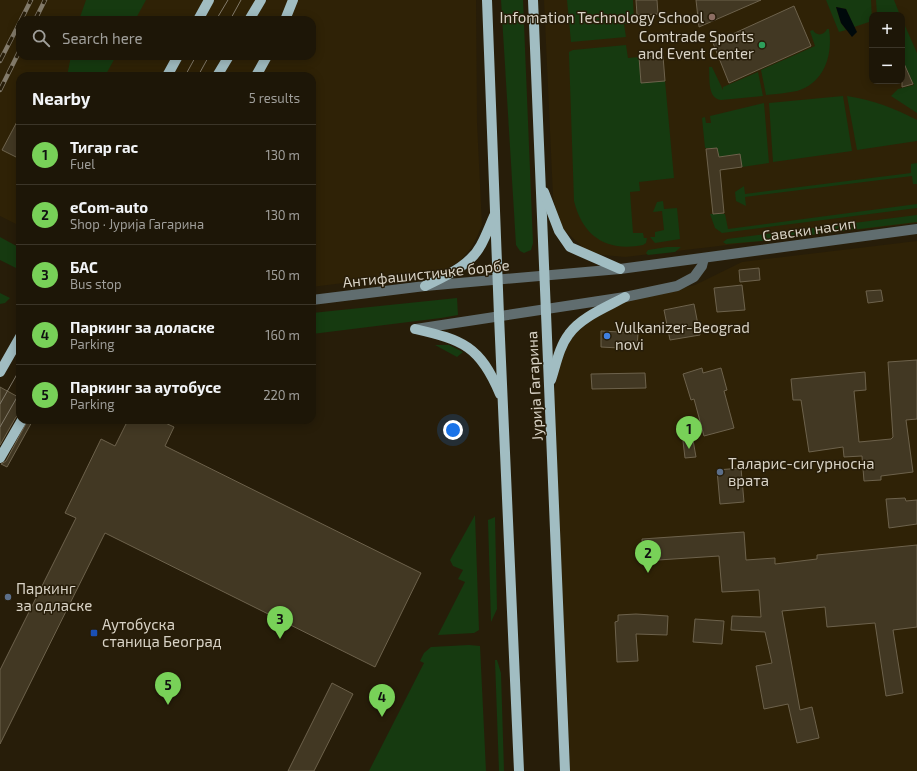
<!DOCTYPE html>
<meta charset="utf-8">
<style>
:root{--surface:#1d1607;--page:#251f11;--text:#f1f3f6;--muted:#a09f9b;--line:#3b3528;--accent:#78d158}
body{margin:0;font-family:"Exo 2",sans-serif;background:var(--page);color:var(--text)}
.controls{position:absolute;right:12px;top:12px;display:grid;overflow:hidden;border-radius:8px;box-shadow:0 2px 10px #0003}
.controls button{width:36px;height:36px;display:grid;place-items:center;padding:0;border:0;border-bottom:1px solid var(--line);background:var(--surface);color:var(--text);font:20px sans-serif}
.you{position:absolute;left:453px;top:430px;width:14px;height:14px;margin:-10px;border:3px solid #fff;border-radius:50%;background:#1a73e8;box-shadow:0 0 0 6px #1a73e833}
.badge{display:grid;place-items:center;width:26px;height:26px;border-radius:50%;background:var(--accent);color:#111;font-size:13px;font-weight:700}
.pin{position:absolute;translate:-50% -33px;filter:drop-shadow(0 1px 2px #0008)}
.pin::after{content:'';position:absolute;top:21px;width:14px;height:12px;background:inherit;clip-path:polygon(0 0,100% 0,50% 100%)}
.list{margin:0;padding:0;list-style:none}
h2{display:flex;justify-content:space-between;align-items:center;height:52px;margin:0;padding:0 16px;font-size:17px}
h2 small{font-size:13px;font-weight:400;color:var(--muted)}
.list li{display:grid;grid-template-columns:26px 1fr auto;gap:12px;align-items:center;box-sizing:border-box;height:60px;padding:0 16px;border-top:1px solid var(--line)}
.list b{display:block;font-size:15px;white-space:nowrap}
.list p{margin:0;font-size:13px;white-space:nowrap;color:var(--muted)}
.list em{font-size:13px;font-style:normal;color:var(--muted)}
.icon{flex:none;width:22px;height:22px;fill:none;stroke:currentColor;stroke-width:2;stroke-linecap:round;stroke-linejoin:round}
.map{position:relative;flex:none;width:917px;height:771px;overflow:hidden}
.search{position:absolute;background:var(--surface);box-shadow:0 2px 10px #0003;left:16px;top:16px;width:300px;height:44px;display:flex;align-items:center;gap:10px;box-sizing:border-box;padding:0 14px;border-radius:12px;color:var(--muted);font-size:15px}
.panel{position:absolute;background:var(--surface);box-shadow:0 2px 10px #0003;left:16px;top:72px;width:300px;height:352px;border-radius:12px}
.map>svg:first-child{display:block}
</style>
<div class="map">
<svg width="917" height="771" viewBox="0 0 917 771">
<rect width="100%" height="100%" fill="#271d09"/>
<g fill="#2f2206" fill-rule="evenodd">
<path d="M0,0H476L477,123L482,225L477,237L471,248L460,261L444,270L312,287V76H20V226L0,216ZM20,20H312V56H20Z"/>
<path d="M544,0H917V223L625,257L603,255L586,250L564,230L556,213L553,196ZM872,15H902V81H872Z"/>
<polygon points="917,241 917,771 570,771 552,401 562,352 573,335 593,319 626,301 695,285 742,262"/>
</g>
<g fill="#163a10">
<polygon points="86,0 146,0 135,20 79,20"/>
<polygon points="501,0 523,0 533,243 531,250 524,253 520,251 516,245"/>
<polygon points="567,0 633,0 634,23 624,24 626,37 571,42"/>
<polygon points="826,0 871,0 872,21 854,27 846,9 836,7 841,23 846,30 839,32"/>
<polygon points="876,0 894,0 900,15 877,15"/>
<polygon points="902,19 917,53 917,113 891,96 898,89 914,85 902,59"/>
<path d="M827,29H829C833,54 825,83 797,91C787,93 776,94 766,95L761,70L815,46L810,31L813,30C816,36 824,36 827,29Z"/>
<path d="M626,45L628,58L639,57L665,81L674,178L639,182L640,191L630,192L633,233H643L644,238H647L646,243L643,245C607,252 583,237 574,201L569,55V52L573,50Z"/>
<polygon points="71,56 116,56 105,76 67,76"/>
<path d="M709,67H712L723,90V87L758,72L763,96L721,100C707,98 710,79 709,67Z"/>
<polygon points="843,96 852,151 773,162 769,103"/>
<path d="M847,96C873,100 894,108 917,120V141L857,150Z"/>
<polygon points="764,103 769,163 742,167 739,154 719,157 717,148 705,148 702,118 705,117 706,123 711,123 710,116"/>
<polygon points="917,163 917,184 913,184 912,176 745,197 746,206 736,201 735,192 744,186 745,194 911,173 911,164"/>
<polygon points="663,201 664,209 677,208 680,239 655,243 650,237 655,237 655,232 664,230 662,211 653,212 657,202"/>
<polygon points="917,204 917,208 722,233 715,228 710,214 725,214 728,229"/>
<polygon points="917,215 917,222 762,241 726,244 723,242 727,239"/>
<polygon points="0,237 20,248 20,270 0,260"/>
<polygon points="667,247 681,247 675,252 648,255 646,253 648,250"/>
<polygon points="0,293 10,298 5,303 0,304"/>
<polygon points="457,298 458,315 441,318 312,334 312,313"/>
<polygon points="435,345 449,345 463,352 457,357"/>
<polygon points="475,515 479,630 474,633 438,635 465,582 458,579 463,570 453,566 450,560"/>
<polygon points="495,517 497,609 491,622 488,520"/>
<polygon points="469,645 480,646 486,771 369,771 424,663 420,661 424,653 431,647"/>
<polygon points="495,660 497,660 501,673 504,771 499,771"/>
</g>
<polygon fill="#00090b" points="836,7 846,9 857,32 852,37 841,23"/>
<g fill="#423823" stroke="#6d624c">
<polygon points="636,0 657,0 658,14 637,15"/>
<polygon points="696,0 761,0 699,27"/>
<polygon points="794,6 811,46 729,83 713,43"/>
<polygon points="663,56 665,81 641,83 639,57"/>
<polygon points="902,59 913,84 902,87"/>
<polygon points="20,116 20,159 2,150"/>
<polygon points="717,148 719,157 740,154 742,167 720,170 724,213 713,214 706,149"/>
<polygon points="759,268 760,280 740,282 739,270"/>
<polygon points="742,285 745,310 717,312 714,288"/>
<polygon points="881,290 883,301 868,303 866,291"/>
<polygon points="694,304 700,335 670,340 664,310"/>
<polygon points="601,331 638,333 637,349 601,347"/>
<polygon points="917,360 917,419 906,420 913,472 881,476 881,480 864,481 862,456 844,457 843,447 809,452 801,400 793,400 791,379 865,372 866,390 854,391 859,442 891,439 893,437 888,362"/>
<polygon points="702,368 703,373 721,368 727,390 724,391 734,428 704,436 694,399 691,400 683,374"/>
<polygon points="645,373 646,388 592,389 591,374"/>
<polygon points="0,387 20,398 20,414 16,417 0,445"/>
<polygon points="28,420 33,420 7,467 1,464 6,461"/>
<polygon points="128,420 159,420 174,427 165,446 421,573 375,667 105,533 0,744 0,670 76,518 65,513 101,439 115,446"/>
<polygon points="693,440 696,457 685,458 683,441"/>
<polygon points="741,468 744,502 720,504 717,470"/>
<polygon points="905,498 906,501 917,500 917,524 889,528 886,499"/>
<polygon points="744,532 746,560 775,558 775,564 817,559 817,555 917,545 917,627 893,630 903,693 886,696 875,623 827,627 825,607 782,611 800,710 812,707 819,738 797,743 788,704 764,709 756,666 772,663 765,632 731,630 732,616 761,617 759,590 722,592 719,556 643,561 642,539"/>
<polygon points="636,614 668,616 667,635 636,634 638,661 617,662 615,622 618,621 618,615"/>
<polygon points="695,619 724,621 722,644 693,642"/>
<polygon points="332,683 353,694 314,771 288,771"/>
</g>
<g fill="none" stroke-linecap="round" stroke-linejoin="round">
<g stroke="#606d6f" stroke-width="10">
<polyline points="312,300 425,286 620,269 917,229"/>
<polyline points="416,329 625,297 677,286 694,277 702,266 704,258"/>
</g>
<g stroke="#a1bdc2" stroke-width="10">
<polyline points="487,0 499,316 519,771"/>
<polyline points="533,0 565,771"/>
<polyline points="198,20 209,0"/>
<polyline points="249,20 261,0"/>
<polyline points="285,20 293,0"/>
<polyline points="167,76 178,56"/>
<polyline points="217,76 229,56"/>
<polyline points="256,76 267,56"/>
<polyline points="544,192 559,231 570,247 620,269"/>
<path d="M425,286C445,276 470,266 481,245C486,236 490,225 494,216"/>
<path d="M415,329C463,340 480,346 500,394"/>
<polyline points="0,372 20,337"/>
<path d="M551,380C556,365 559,347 569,334C581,317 607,307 625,297"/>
<polyline points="0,458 22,420"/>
</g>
<g stroke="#827a6a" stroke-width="1">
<polyline points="216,20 228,0"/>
<polyline points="230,20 241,0"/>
<polyline points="185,76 196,56"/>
<polyline points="198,76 209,56"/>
<polyline points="0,404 20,369"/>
<polyline points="0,427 20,392"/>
</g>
<defs>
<g id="rail">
<polyline points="21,20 31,0"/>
<polyline points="35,20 45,0"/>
<polyline points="0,61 20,22"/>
<polyline points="0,90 20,50"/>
</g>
</defs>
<use href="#rail" stroke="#827a6a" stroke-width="4.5"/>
<use href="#rail" stroke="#271d09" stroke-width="3" stroke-dasharray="9" stroke-linecap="butt"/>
</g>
<circle fill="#8d6e63" stroke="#271d09" stroke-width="1.5" cx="712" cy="17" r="4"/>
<circle fill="#2e9e5b" stroke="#271d09" stroke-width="1.5" cx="762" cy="45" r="4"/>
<circle fill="#3f7fe0" stroke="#271d09" stroke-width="1.5" cx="607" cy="336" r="4"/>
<g fill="#5c6f8a" stroke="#271d09" stroke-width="1.5">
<circle cx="720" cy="472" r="4"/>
<circle cx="8" cy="597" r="4"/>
</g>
<rect fill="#1a4fb4" stroke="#271d09" stroke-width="1.5" x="90" y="629" width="8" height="8" rx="2"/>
<g text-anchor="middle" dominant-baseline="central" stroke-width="3" stroke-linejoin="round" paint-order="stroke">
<g font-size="15" fill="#d9d3c6" stroke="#271d09" text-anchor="start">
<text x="704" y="17" text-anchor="end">Infomation Technology School</text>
<text x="754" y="36" text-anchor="end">Comtrade Sports<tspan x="754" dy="17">and Event Center</tspan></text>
<text x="615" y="327">Vulkanizer-Beograd<tspan x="615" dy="17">novi</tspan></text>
<text x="728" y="463">Таларис-сигурносна<tspan x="728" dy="17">врата</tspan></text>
<text x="16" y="588">Паркинг<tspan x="16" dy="17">за одласке</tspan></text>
<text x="102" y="624">Аутобуска<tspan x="102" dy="17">станица Београд</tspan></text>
</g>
<g font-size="15" fill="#d9d3c6" stroke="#271d09">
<text transform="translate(809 229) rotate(-8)">Савски насип</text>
<text transform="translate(426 273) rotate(-6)">Антифашистичке борбе</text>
<text transform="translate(534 386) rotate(-93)">Јурија Гагарина</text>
</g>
</g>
</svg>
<div class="controls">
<button>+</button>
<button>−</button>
</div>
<div class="you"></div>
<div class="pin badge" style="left:689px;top:449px">1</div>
<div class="pin badge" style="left:648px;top:573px">2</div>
<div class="pin badge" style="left:280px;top:639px">3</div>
<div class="pin badge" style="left:382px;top:717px">4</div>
<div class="pin badge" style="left:168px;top:705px">5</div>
<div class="search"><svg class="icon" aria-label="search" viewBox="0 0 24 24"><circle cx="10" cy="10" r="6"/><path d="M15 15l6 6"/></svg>Search here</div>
<section class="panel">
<h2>Nearby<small>5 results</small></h2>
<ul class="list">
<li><span class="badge">1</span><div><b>Тигар гас</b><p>Fuel</p></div><em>130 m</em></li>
<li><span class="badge">2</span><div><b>eCom-auto</b><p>Shop · Јурија Гагарина</p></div><em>130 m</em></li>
<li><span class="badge">3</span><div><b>БАС</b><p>Bus stop</p></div><em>150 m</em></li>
<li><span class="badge">4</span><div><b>Паркинг за доласке</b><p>Parking</p></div><em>160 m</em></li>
<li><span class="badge">5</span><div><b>Паркинг за аутобусе</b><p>Parking</p></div><em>220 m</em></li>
</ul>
</section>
</div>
